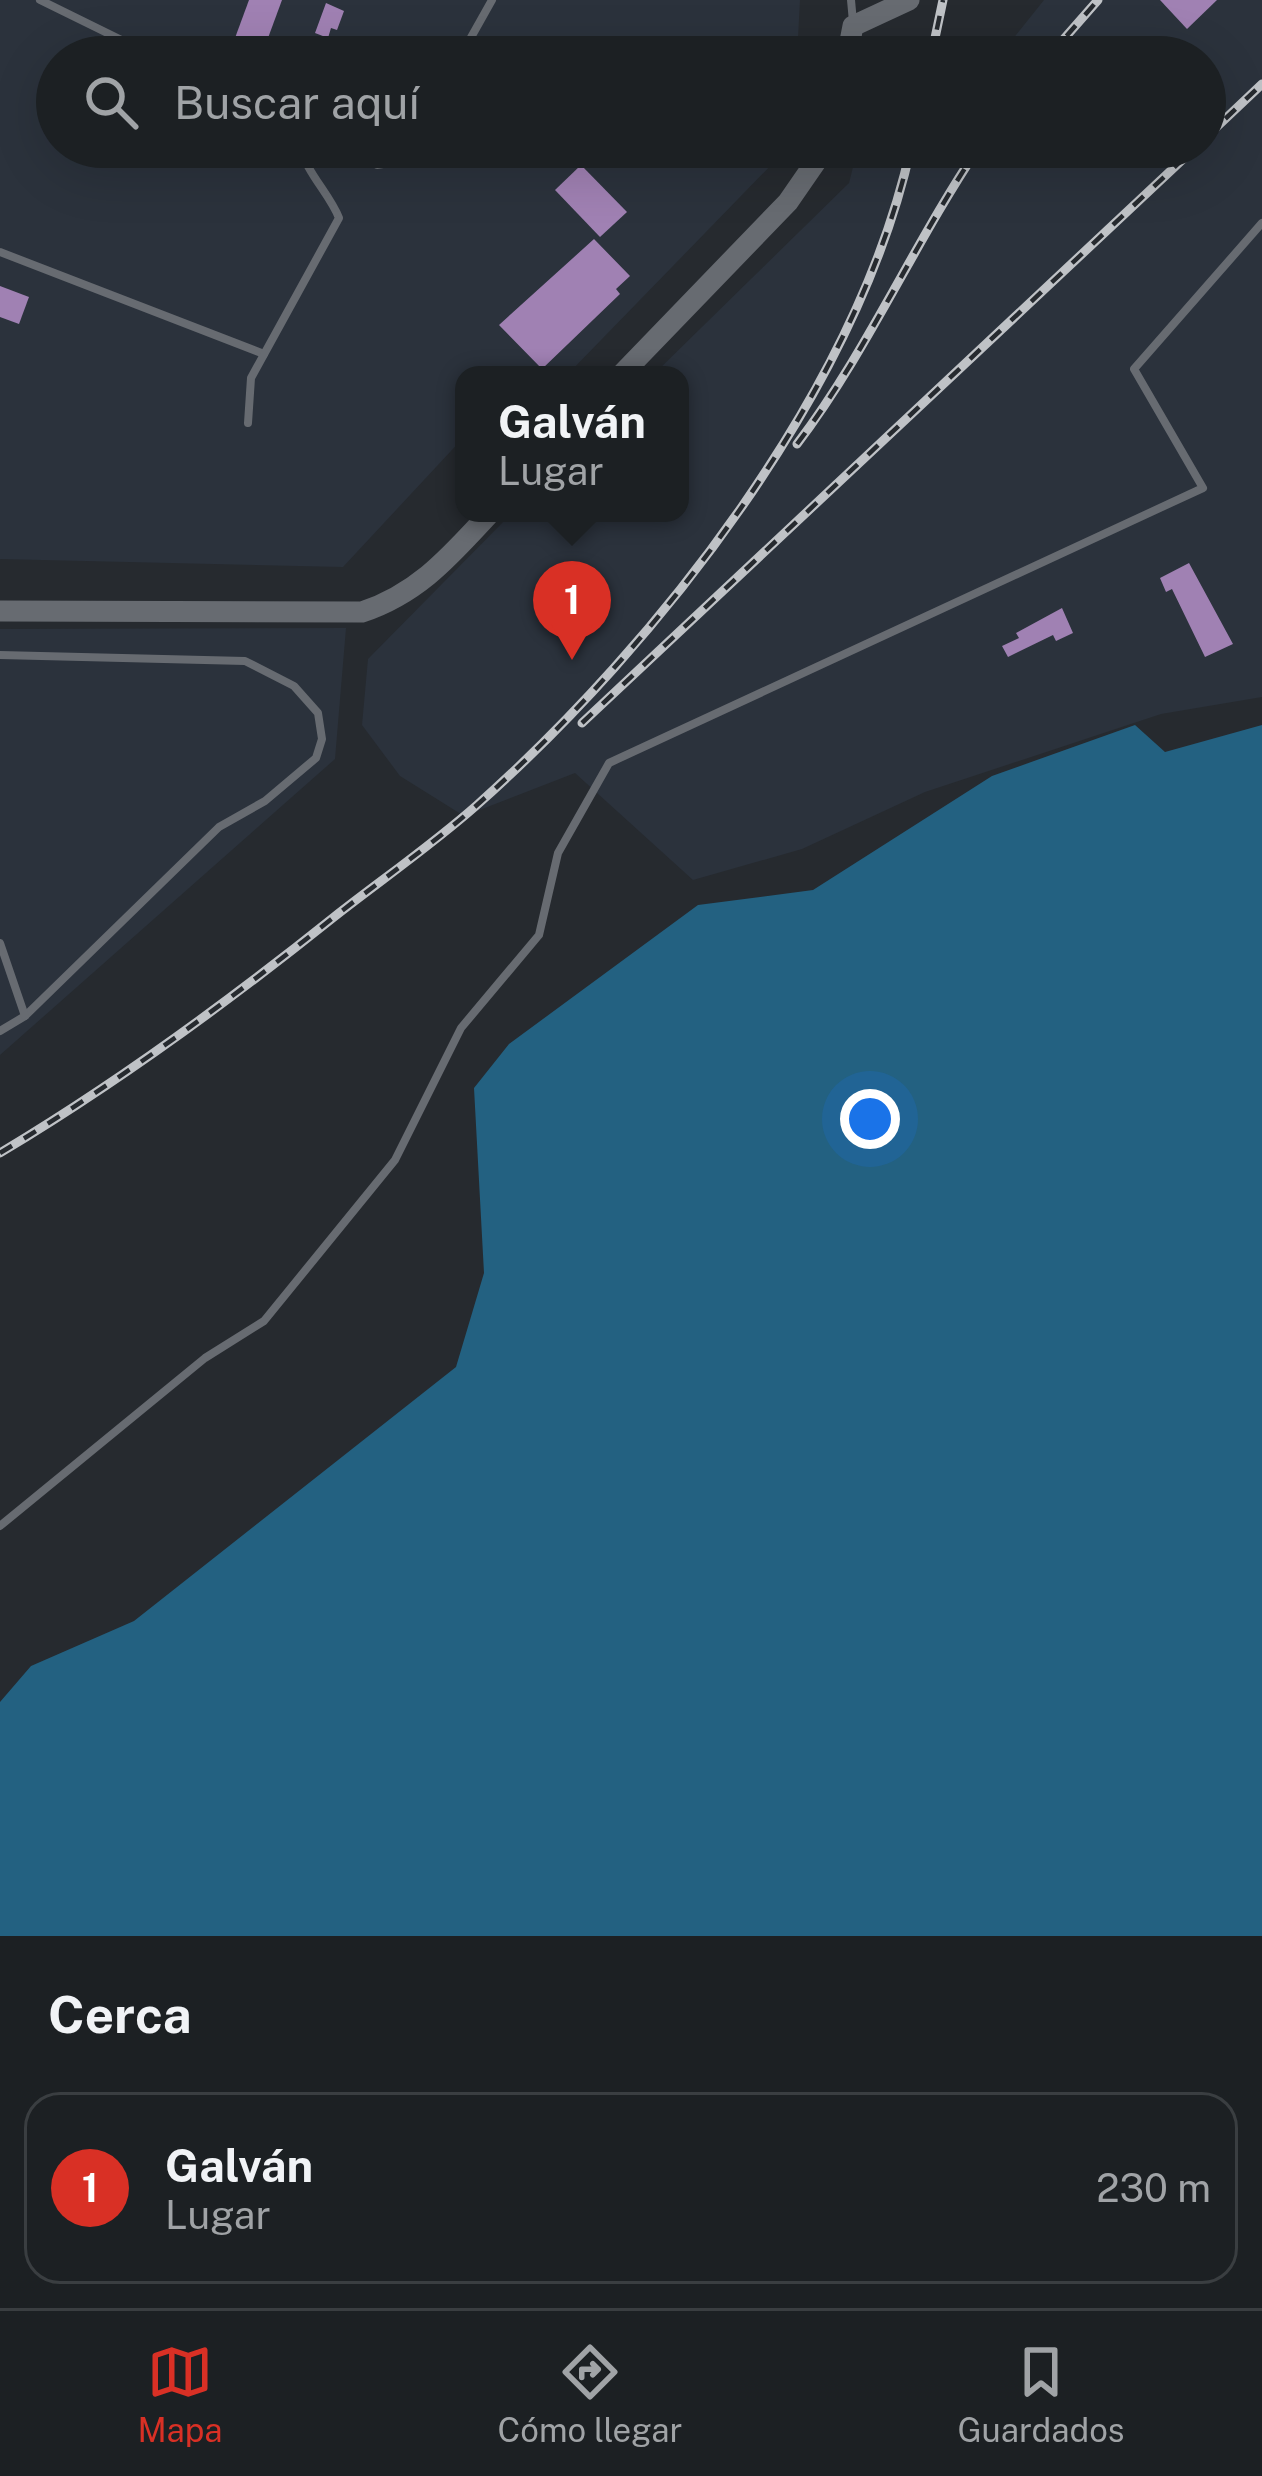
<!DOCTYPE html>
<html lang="es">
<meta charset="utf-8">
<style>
:root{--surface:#1c2023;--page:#292d30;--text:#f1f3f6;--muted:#a0a3a6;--line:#3a3e41;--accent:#d93025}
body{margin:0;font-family:"Public Sans",sans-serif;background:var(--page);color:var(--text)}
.you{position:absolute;left:870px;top:1119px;width:42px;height:42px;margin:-30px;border:9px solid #fff;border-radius:50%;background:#1a73e8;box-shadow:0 0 0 18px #1a73e833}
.badge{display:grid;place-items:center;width:78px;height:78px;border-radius:50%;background:var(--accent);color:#fff;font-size:39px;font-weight:700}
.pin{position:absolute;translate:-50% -99px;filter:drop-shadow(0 3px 6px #0008)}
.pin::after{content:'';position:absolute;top:63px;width:42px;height:36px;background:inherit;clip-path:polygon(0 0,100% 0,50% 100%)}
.popup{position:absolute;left:455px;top:366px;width:234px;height:156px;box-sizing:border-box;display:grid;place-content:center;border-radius:24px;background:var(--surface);filter:drop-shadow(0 3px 9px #0005);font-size:39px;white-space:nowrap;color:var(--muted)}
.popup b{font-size:45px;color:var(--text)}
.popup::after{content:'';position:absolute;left:50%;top:100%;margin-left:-24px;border:24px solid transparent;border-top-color:var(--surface)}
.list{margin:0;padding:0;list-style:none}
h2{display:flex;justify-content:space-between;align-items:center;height:156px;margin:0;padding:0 48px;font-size:51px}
h2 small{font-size:39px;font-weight:400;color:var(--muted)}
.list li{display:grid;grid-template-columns:78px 1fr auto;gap:36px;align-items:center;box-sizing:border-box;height:192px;margin:0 24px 24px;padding:0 24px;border:3px solid var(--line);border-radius:36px}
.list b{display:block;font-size:45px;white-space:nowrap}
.list p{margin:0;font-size:39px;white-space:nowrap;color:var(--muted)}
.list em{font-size:39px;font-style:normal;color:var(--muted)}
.icon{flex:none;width:66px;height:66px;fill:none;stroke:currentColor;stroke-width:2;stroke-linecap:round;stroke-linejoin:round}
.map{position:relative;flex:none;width:1262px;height:1936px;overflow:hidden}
.search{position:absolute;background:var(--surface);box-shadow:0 12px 48px #0002;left:36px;right:36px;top:36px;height:132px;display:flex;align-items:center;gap:30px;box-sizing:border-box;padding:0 42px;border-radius:66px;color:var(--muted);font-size:45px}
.sheet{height:372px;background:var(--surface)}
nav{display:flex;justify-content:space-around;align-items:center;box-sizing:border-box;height:168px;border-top:3px solid var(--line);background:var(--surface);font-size:33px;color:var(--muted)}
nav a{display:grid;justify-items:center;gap:6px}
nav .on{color:var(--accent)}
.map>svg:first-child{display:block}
</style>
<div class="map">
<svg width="1262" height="1936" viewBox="0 0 1262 1936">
<rect width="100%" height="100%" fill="#262a2f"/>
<g fill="#2b323c">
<polygon points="0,0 800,0 797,57 57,57 57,147 780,147 777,159 567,375 464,375 464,437 343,567 0,559"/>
<polygon points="1044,0 1262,0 1262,697 1161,714 925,792 802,849 693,880 575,773 464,816 400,776 362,725 368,659 512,513 680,513 680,375 653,375 849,183 858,147 1205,147 1205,57 950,57 1012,40"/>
<polygon points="346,628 335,759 0,1055 0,629"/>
</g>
<polygon fill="#236181" points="1135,725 1165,752 1262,725 1262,1936 0,1936 0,1702 31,1666 134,1621 456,1367 484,1273 474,1088 509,1044 698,905 813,890 992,776"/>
<g fill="#a081b3">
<polygon points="249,0 282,0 261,57 228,57"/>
<polygon points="1160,0 1217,0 1187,29"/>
<polygon points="326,3 344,11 337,30 331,28 328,38 315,33"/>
<polygon points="581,165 627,212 600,237 555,190"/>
<polygon points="594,239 630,276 616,289 620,294 542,369 499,325"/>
<polygon points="0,286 29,297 19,324 0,317"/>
<polygon points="1189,563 1233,644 1205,657 1172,589 1166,592 1160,578"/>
<polygon points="1062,608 1073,633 1056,641 1053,635 1008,657 1002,646 1019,638 1016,633"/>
</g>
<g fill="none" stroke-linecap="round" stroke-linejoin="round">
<g stroke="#676b71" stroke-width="8">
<polyline points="40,0 156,57"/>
<polyline points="851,0 853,22"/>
<polyline points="460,57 492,0"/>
<polyline points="340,147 377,165 401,161 409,147"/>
<polyline points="0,252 264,354"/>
<path d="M248,423L251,378L339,218C330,194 303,169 302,147"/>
<polyline points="0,655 245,661 294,686 318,713 322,739 316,758 265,801 219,827 25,1016 0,1031"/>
<polyline points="0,943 25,1016"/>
<polyline points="0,1526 205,1358 264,1321 395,1160 461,1028 539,935 558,853 609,763 1203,488 1134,369 1262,223"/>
</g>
<g stroke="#676b71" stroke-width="21">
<polyline points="847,57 853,26 909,0"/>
<polyline points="621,375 788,202 826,147"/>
<path d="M0,611L362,612C419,593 450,556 490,513"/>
</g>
<defs>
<g id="rail">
<polyline points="931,57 943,0"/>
<polyline points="1048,57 1098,0"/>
<polyline points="1205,138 1262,84"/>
<path d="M797,444C867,352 914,243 979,147"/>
<polyline points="582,723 1196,147"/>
<path d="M0,1153C117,1083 228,1002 334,917C381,880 432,845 477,805C659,643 858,389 911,147"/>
</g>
</defs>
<use href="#rail" stroke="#bfc2c6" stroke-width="9"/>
<use href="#rail" stroke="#262a2f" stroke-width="4.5" stroke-dasharray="14" stroke-linecap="butt"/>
</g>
</svg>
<div class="you"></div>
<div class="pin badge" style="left:572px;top:660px">1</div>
<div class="popup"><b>Galván</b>Lugar</div>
<div class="search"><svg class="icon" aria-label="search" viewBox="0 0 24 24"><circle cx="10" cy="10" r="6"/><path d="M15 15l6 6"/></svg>Buscar aquí</div>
</div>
<section class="sheet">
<h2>Cerca<small></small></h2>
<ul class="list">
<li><span class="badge">1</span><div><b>Galván</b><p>Lugar</p></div><em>230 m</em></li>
</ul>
</section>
<nav>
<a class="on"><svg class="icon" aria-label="map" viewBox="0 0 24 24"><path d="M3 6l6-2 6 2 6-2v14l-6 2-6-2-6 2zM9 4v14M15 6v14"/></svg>Mapa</a>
<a><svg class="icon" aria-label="directions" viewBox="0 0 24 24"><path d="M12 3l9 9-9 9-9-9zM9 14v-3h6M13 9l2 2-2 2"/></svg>Cómo llegar</a>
<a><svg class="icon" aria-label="saved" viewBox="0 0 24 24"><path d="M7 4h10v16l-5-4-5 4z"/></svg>Guardados</a>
</nav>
